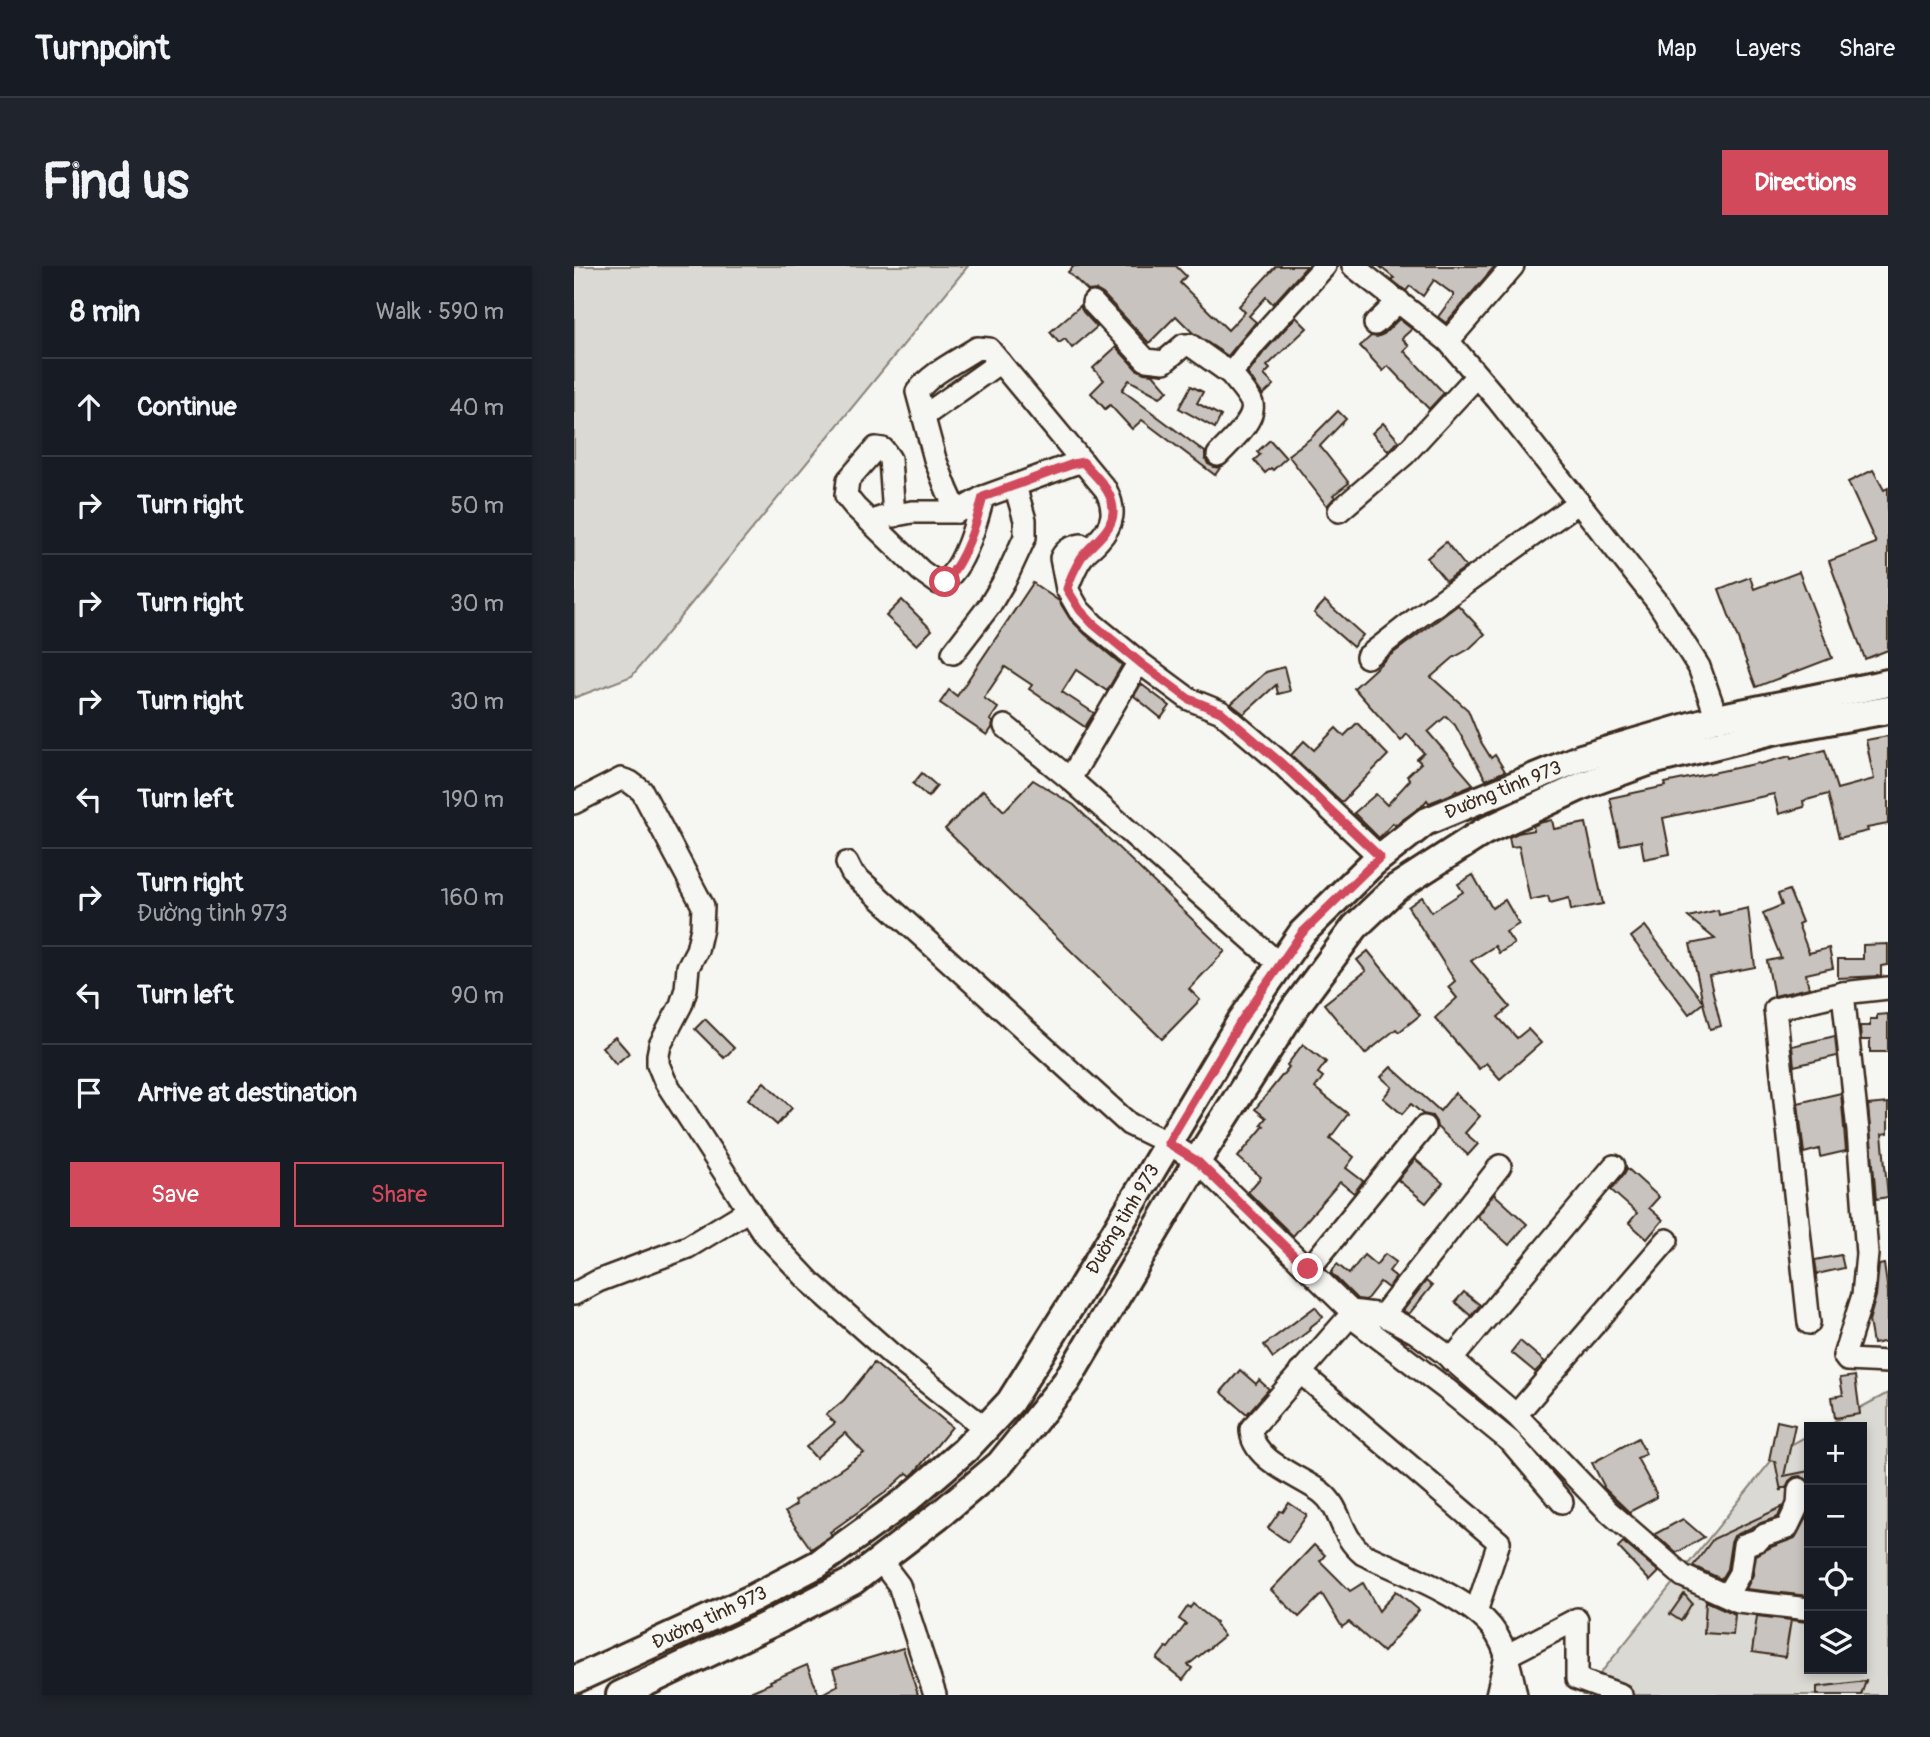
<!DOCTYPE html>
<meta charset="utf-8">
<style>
:root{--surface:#171b24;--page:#20242c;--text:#f1f3f6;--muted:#9ea1a6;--line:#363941;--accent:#d1495b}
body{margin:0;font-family:Pangolin,sans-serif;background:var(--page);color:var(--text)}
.controls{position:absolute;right:21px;bottom:21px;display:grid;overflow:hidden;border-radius:0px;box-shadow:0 4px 10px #0003}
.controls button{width:63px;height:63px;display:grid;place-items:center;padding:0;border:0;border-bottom:2px solid var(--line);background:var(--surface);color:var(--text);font:35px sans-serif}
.stop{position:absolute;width:21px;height:21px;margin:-16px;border:5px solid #d1495b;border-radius:50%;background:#fff}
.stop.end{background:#d1495b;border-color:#fff;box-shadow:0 2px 7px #0008}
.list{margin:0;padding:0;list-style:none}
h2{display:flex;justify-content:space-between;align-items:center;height:91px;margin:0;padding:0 28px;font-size:30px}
h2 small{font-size:23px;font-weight:400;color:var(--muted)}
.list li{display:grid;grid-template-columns:46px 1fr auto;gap:21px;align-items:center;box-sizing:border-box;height:98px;padding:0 28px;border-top:2px solid var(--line)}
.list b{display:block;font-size:26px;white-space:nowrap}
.list p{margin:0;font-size:23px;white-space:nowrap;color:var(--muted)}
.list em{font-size:23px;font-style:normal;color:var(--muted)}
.actions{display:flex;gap:14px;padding:21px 28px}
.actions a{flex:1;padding:16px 0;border:2px solid var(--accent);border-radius:0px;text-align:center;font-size:24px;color:var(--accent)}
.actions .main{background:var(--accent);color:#fff}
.icon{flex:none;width:38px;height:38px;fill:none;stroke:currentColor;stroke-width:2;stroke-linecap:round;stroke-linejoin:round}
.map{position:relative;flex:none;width:1314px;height:1429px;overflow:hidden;border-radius:0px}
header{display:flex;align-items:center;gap:42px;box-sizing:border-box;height:98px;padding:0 35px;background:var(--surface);border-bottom:2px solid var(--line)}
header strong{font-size:33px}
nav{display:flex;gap:38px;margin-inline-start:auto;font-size:24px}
.intro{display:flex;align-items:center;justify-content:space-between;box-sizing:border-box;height:168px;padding:0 42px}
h1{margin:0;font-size:49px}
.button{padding:18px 32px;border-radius:0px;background:var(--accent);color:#fff;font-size:24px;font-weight:700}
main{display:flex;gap:42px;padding:0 42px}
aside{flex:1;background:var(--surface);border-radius:0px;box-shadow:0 4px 10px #0003}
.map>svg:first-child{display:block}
</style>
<header>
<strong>Turnpoint</strong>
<nav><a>Map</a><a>Layers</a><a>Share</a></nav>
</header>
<div class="intro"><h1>Find us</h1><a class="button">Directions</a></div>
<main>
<aside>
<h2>8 min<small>Walk · 590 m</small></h2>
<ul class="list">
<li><svg class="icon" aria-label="ahead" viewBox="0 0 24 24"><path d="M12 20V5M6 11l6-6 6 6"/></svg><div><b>Continue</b></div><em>40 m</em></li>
<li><svg class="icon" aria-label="right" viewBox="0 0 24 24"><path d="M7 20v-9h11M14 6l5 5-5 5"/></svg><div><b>Turn right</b></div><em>50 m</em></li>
<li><svg class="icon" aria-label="right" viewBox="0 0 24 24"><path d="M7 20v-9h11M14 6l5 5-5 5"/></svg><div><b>Turn right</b></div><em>30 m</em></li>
<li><svg class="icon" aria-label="right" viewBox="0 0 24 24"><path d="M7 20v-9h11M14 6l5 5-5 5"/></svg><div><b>Turn right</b></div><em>30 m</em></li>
<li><svg class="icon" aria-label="left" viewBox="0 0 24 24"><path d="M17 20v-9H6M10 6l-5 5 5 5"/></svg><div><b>Turn left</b></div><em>190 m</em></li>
<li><svg class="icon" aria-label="right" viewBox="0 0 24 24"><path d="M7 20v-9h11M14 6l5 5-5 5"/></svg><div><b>Turn right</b><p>Đường tỉnh 973</p></div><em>160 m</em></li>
<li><svg class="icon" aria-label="left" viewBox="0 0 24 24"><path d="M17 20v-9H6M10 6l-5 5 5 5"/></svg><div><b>Turn left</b></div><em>90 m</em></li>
<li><svg class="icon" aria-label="arrive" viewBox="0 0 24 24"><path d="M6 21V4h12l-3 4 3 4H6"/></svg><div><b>Arrive at destination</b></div></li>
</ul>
<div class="actions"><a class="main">Save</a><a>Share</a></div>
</aside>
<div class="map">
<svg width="1314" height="1429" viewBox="0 0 1314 1429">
<rect width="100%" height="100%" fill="#f6f6f2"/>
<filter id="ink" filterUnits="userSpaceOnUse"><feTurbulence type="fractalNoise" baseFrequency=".0143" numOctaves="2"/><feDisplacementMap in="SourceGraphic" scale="14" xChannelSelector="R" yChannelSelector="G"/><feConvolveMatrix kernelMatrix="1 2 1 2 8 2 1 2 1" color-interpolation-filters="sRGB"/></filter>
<g filter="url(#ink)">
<g fill="#dad9d3" stroke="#8a8278" stroke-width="2">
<polygon points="0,0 394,0 58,410 0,432"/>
<polygon points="1314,1127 1314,1429 1009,1429 1205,1185 1235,1169 1235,1403 1288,1403 1288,1161 1250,1161"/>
</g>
<g fill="#c8c3be" stroke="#3b2a1e" stroke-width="2">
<polygon points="500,0 602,0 612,10 606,17 654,64 671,46 665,40 702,0 733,0 699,38 692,31 675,50 682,56 654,90 619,67 602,50 575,77 529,28 522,24 514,25 494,6"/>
<polygon points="805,0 921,0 872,57 864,51 880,29 860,14 849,30 836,20 832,25 818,14 820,12"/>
<polygon points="506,40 509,46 523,61 498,82 491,73 485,77 476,66"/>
<polygon points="722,51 733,62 693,100 696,103 690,109 700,119 689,129 674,108 690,86"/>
<polygon points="825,53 838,63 828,72 835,80 830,85 870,127 855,143 814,100 809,105 786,80 797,70 803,71 810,68"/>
<polygon points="542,81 562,103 570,107 579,108 594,125 586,131 555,114 548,124 631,186 631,192 634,198 640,201 646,202 641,209 568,154 558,163 536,139 531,143 517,127 530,114 519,102"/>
<polygon points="617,120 629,126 623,137 647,150 641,162 605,142"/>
<polygon points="764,145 772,153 746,180 775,217 759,229 761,231 753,240 714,189 737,172"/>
<polygon points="809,157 825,175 814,185 798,167"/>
<polygon points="696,174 712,192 699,204 697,202 691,207 680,194 686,189 683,186"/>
<polygon points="1299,204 1310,224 1314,222 1314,384 1291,393 1255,295 1302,277 1274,216"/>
<polygon points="872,276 892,301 872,315 853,292"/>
<polygon points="1225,306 1258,392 1182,421 1145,323 1176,311 1180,323"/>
<polygon points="459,317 485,335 496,353 511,368 548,399 533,425 502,404 488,426 520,447 511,461 455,423 458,419 431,401 410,432 424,442 416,454 419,456 418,462 413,469 366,437 375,424 383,430"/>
<polygon points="328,334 358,364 343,379 312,350"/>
<polygon points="751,335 789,369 779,381 740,347"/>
<polygon points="884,339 911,368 895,383 879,392 857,411 894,444 907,476 917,492 921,489 931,505 912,514 881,459 872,450 854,466 900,519 883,526 882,524 878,528 855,537 853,534 847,541 821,559 819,557 805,572 780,547 802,528 813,539 836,514 833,510 847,497 843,493 850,487 833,468 827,475 780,422 814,391"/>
<polygon points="710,401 716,425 704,428 702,419 670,448 657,438 692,406"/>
<polygon points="567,418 596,440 587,452 560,430"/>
<polygon points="783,457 814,489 768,536 717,489 730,475 740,484 762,462 770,470"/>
<polygon points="1314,470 1314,558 1293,562 1294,565 1265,572 1254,528 1229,535 1230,541 1205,548 1200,528 1089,552 1096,588 1070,593 1067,575 1046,579 1036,532 1092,520 1091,517 1185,497 1186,498 1216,490 1217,493 1251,484 1263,523 1300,513 1292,474"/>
<polygon points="348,507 363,520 354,531 339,518"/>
<polygon points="459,514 500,539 651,685 615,723 626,734 588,773 371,563 409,524 430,545"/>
<polygon points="978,554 980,563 1012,557 1029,638 997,644 995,632 976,637 974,630 956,634 945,580 937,581 935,571 944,567 960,564 959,560 965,557"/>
<polygon points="899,609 918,642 931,634 945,658 932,666 940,678 925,687 921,680 897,695 936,741 924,751 943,772 954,763 967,777 926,813 912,797 905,803 861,752 883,732 874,721 881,715 834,641 848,631 858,646 889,626 884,618"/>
<polygon points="1215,624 1228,656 1224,658 1235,687 1255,682 1259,702 1232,708 1235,722 1200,730 1193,695 1207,692 1189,647 1208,639 1204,628"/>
<polygon points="1174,642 1181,701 1135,710 1147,760 1136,763 1129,737 1115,748 1057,671 1071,660 1129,736 1116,678 1141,673 1114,651 1144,644 1145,649"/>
<polygon points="1314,678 1314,699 1307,700 1307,710 1264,712 1264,693 1289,693 1289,679"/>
<polygon points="794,685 846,749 825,766 822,763 791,788 750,738 792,705 783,694"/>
<polygon points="1314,748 1314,786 1296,786 1296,774 1287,774 1286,760 1296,760 1296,753 1303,753 1303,749"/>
<polygon points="131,753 160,782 150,792 121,763"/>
<polygon points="1261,770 1263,790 1220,800 1218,780"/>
<polygon points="41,771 55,787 42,798 28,781"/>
<polygon points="729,778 752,796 744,807 749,811 741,822 774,848 756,872 780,891 772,902 789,915 780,927 766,916 719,970 674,926 687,911 664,891 690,860 687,858 692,852 681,843 715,801 713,799"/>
<polygon points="817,801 866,845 881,827 906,850 891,867 904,878 894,889 863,861 862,856 858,850 849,848 837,838 828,848 809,832 818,821 807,811"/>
<polygon points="190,816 218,842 203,859 174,833"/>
<polygon points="1267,827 1272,885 1246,891 1245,883 1230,887 1224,837"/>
<polygon points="1314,837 1314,867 1308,868 1314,931 1302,933 1294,839"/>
<polygon points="841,893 869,917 852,937 824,914"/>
<polygon points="1053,902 1085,931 1075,942 1089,954 1073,973 1055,957 1063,947 1037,924 1050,908"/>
<polygon points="920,928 953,958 935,979 903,950"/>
<polygon points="811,988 822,996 815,1005 822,1011 814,1022 806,1016 792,1034 783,1033 757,1007 763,998 775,1008 790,989 802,999"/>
<polygon points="1267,989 1270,1002 1243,1008 1241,994"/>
<polygon points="1310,998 1314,1026 1314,1075 1299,1078 1295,1055 1302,1030 1305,999"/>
<polygon points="852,1015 858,1020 835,1048 829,1045"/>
<polygon points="890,1026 906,1039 897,1050 881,1036"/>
<polygon points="741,1041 749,1051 735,1062 736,1064 699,1092 690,1079"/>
<polygon points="946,1075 971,1096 961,1106 937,1086"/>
<polygon points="300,1097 378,1161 341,1206 337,1210 333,1207 312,1226 256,1266 258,1269 237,1283 211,1246 222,1239 220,1235 290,1187 271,1167 242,1192 232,1181 261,1157 252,1149 270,1134"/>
<polygon points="666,1104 682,1118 685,1114 695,1123 673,1148 647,1126"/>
<polygon points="1281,1110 1286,1148 1261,1152 1258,1131 1269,1129 1266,1112"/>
<polygon points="1203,1155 1221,1159 1210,1210 1235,1205 1235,1215 1226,1210 1220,1211 1215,1215 1212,1222 1207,1222 1207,1225 1201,1195 1195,1194"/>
<polygon points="1064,1172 1072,1188 1063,1192 1082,1227 1082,1232 1055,1246 1029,1221 1030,1220 1018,1197"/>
<polygon points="715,1237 733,1249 714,1276 694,1262 706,1245 709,1246"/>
<polygon points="1208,1241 1204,1251 1187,1257 1160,1270 1157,1277 1153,1303 1147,1313 1119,1300 1139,1273"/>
<polygon points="1235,1246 1235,1330 1172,1323 1179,1309 1182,1289 1197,1281 1221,1272"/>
<polygon points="1109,1253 1130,1271 1102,1287 1081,1268"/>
<polygon points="1049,1276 1085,1306 1076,1315 1044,1281"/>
<polygon points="740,1279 751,1289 746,1295 776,1325 789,1317 805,1345 822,1325 845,1344 809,1386 775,1356 768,1361 748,1328 725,1351 697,1324"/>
<polygon points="1110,1328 1118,1337 1107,1355 1096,1348"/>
<polygon points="1132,1335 1161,1348 1159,1369 1130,1367"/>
<polygon points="619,1338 642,1356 641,1358 650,1370 614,1399 618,1402 609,1414 583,1393 592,1381 594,1382 612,1358 605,1353 614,1340 616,1342"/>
<polygon points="1183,1350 1233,1356 1217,1354 1211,1391 1178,1386"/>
<polygon points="329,1382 344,1429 246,1429 264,1419 259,1403"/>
<polygon points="233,1399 245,1429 169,1429 197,1417 196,1415"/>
<polygon points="1292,1415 1287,1429 1243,1429 1243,1421"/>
</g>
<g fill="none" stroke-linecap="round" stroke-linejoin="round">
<defs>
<g id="minor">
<polyline points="779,0 874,75 923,133 1085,338 1125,401 1143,452"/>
<polyline points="519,37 572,94 590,96 610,79 616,79 657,108 680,78 751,0"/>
<polyline points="801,58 825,35"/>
<polyline points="874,75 939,0"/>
<polyline points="350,150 426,96"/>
<path d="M644,189C655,177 685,152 677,135C672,125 663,116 657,108"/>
<polyline points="765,245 830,189 903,110"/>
<path d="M383,246L373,224L361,193L343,126C357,107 383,95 403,82L415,83L532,224C542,244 540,258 524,275C519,281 512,285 508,291C501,301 497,312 493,323L505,344L519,358L569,399L615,433L647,446L707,497L806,591"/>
<path d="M320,250L316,193L309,183L302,182L274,214L272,230L281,241L347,305L364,317C389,311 403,253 409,231"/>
<polyline points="306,252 338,246 383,246 409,231 499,198 509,196"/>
<path d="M493,323L487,292C492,283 497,281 507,279L509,290"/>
<polyline points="379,387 416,339 432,312 451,271 451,254 441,220"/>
<polyline points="793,391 843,352 1005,236"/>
<polyline points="431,460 496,513 706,699"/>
<polyline points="496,513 563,399"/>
<polyline points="0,537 47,513 56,516 68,525 129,640 128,662 123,684 114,701 112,723 107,739 86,779 84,789 84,798 91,815 189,966 236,1016 317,1088 411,1162"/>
<polyline points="273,597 278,607 555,858 594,877 623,895 777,1045 809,1049 841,1066 870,1087 942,1149 1034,1245 1109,1310 1164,1335 1235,1343"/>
<polyline points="1314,722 1269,727 1284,865 1293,988 1289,1029 1270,1090 1273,1094 1314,1096"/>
<polyline points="735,1003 850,861"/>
<polyline points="0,1028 24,1015 114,981 175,944"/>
<path d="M777,1045L776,1050L677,1163C677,1194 725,1210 747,1226C769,1243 764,1268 789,1288C825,1305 885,1328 912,1355C931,1373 937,1404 942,1429"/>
<polyline points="809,1049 926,900"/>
<polyline points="776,1050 872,1123 937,1176 988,1236"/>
<polyline points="1235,1057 1201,743 1269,727"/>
<polyline points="877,1094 1040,900"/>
<polyline points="726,1106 925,1276 902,1346"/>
<polyline points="942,1149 1093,974"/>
<polyline points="306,1294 325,1319 361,1429"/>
<polyline points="1153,1329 1166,1307 1170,1279 1184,1274 1191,1269 1213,1262 1224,1239 1225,1223"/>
<polyline points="923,1429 932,1390 1003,1353 1003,1413 1047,1429"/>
</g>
<g id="major">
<path id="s1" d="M0,1414L179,1332L244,1298L334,1233L391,1184L436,1136L504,1028L667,755L728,667L799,597L851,556L1007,492L1143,452L1314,417"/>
<polyline points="46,1429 200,1356 279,1315 369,1246 426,1198 492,1116 623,895 720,743 781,661 822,622 909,566 1010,519 1074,496 1199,465 1314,444"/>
</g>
</defs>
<use href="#minor" stroke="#3b2a1e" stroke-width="26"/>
<use href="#major" stroke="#3b2a1e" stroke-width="32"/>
<use href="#minor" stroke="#f6f6f2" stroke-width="21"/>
<use href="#major" stroke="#f6f6f2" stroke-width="26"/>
</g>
</g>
<g fill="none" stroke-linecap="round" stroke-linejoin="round" filter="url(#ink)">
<path stroke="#d1495b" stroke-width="9" d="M371,316C392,292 401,261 409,231L499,198L509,196C519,208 535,221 538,237C545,262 519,275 507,292C501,302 496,312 493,323L506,344L519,358L569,399L615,433L647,446L707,497L806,591L728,667L667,755L594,877L623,895L734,1003"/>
</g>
<g text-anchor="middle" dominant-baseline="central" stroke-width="7" stroke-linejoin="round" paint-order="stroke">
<g font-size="19" fill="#3b2a1e" stroke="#f6f6f2">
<text stroke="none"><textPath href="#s1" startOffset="1325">Đường tỉnh 973</textPath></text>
<text stroke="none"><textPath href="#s1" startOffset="737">Đường tỉnh 973</textPath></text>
<text stroke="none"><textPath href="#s1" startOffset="149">Đường tỉnh 973</textPath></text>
</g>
</g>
</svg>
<div class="controls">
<button>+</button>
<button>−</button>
<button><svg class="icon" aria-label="locate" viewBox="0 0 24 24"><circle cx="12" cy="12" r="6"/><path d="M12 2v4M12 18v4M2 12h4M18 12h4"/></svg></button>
<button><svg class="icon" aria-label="layers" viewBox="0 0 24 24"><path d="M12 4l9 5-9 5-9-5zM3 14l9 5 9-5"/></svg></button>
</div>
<div class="stop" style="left:371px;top:316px"></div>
<div class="stop end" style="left:734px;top:1003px"></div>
</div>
</main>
